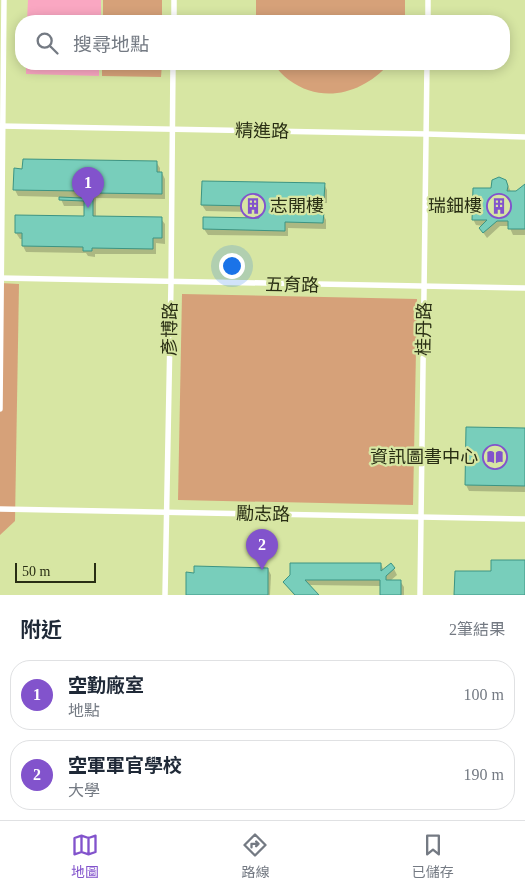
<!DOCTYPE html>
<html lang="zh-TW">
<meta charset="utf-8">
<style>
:root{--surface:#fff;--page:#f6f6f7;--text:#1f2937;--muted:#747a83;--line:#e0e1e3;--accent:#8253cc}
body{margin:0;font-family:"Times New Roman","Noto Sans TC",serif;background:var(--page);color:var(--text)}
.scale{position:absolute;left:15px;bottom:12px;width:81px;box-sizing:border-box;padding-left:5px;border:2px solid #292e14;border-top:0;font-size:14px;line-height:18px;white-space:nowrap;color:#292e14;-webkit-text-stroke:4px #d7e6a3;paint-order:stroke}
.you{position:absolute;left:231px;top:265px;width:18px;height:18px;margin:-12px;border:4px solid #fff;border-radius:50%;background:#1a73e8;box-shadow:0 0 0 8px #1a73e833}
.badge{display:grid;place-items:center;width:32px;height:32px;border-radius:50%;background:var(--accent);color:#fff;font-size:16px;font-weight:700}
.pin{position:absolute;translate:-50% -41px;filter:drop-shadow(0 1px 2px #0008)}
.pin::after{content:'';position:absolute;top:26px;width:18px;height:15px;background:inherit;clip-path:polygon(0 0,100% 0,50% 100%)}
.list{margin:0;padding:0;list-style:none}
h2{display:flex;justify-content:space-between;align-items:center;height:65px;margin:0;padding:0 20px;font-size:21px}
h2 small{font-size:16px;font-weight:400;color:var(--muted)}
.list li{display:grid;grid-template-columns:32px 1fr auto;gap:15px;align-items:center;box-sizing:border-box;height:70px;margin:0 10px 10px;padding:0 10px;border:1px solid var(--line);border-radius:20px}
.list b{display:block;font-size:19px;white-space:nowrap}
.list p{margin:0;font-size:16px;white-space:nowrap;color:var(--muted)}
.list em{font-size:16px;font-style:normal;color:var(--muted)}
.icon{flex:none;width:28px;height:28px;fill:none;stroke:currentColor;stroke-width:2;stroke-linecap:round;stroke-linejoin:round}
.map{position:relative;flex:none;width:525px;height:595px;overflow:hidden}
.search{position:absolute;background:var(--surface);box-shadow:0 2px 12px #0003;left:15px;right:15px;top:15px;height:55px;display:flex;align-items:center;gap:12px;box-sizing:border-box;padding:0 18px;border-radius:20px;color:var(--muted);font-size:19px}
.sheet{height:225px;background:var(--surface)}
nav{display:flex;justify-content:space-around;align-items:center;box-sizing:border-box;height:70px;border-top:1px solid var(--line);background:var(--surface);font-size:14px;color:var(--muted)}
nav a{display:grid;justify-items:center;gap:2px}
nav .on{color:var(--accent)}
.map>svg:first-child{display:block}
</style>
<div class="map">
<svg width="525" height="595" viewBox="0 0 525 595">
<rect width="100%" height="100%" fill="#d7e6a3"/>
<g fill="#d6a179">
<rect x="103" y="0" width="59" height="21"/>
<rect x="256" y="0" width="149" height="21"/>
<polygon points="102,64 162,64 161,77 102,76"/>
<path d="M273,64H389C363,93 323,105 289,80C283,76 278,69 273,64Z"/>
<polygon points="0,283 19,284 15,521 0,535"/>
<polygon points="182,294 417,299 413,505 178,500"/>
</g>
<g fill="#faa7c2">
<polygon points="28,0 101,0 101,21 27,21"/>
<polygon points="26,64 99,64 99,76 26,74"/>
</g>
<g fill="#0003">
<polygon points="156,162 160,168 160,173 162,173 165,179 165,199 96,198 96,218 161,219 165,224 165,244 156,243 156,254 95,254 95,257 88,256 86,253 26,252 23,246 23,239 20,239 16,233 85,217 85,206 64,206 60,197 18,196 15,190"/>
<polygon points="506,181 511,192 516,193 525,185 525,235 513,235 509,226 500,226 487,238 480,228 483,226 476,225 473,219 492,189"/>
<polygon points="203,182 324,184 327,190 327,203 295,203 295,209 283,209 283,213 323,214 326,220 326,229 288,228 288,236 208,235 204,229 253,219 251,212 206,211 202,205"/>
<polygon points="525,429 525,492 469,491 466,485"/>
<polygon points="381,564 384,571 390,565 394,569 397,575 390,581 400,581 404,587 404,595 381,595 381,586 309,585 317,595 294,595 284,582"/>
<polygon points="268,569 271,575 270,595 187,595"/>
</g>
<g fill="#78cebb" stroke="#3c9483">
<polygon points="23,159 157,161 157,172 162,172 162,194 93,193 93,216 162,217 162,238 153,238 153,249 92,248 92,251 83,251 83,247 22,246 22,233 15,233 15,215 84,216 84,201 59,200 59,197 82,198 82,191 13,190 14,168 22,169"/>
<polygon points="499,177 506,180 508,186 507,191 516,191 525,184 525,229 508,229 508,221 497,221 483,233 479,228 487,220 472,220 473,188 491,188 492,180"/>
<polygon points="202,181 325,183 324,198 292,197 292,204 280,204 280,212 324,212 323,223 285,222 285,231 203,229 203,217 259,218 259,215 249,215 250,206 201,205"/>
<polygon points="466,427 525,428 525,486 465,485"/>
<polygon points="491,560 525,560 525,595 454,595 455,571 491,571"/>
<polygon points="290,563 381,563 381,571 391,563 395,568 386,576 386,580 401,580 401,595 380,595 380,580 305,580 319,595 295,595 283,582 290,575"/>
<polygon points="194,566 268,568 268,595 186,595 186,572 194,573"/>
</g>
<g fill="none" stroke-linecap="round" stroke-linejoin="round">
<g stroke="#fff" stroke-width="5.5">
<polyline points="174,21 174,0"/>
<polyline points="428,21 428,0"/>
<polyline points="0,126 426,134 525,137"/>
<polyline points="0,278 525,288"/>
<polyline points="0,409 4,0"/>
<polyline points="0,509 525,519"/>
<polyline points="165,595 171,283 173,64"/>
<polyline points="420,595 427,64"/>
</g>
</g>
<defs>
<symbol id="building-ring" viewBox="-11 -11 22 22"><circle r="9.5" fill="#d7e6a3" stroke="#8253cc" stroke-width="1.5"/><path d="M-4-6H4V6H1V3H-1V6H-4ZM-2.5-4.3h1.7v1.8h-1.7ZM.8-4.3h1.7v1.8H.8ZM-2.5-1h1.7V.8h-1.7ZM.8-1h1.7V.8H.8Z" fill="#8253cc"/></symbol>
<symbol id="library-ring" viewBox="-11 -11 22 22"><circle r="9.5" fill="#d7e6a3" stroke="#8253cc" stroke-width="1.5"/><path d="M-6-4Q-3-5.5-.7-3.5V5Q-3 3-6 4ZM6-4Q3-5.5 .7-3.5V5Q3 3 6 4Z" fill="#8253cc"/></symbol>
</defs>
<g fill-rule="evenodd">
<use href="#building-ring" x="239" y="192" width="28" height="28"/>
<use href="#building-ring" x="485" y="192" width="28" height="28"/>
<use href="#library-ring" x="481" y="443" width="28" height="28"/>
</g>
<g text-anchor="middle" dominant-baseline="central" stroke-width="4.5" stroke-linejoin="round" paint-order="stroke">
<g font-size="18" fill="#292e14" stroke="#d7e6a3">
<text transform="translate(262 131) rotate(1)">精進路</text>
<text transform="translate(292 285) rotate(1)">五育路</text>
<text transform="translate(170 329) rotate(-89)">彥博路</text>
<text transform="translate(424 329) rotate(-89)">桂丹路</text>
<text transform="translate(263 514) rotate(1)">勵志路</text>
</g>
<g font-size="18" fill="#292e14" stroke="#d7e6a3" text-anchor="end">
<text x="270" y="206" text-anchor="start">志開樓</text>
<text x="482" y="206">瑞鈿樓</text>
<text x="478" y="457">資訊圖書中心</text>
</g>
</g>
</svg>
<div class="scale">50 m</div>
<div class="you"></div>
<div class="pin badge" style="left:88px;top:208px">1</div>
<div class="pin badge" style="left:262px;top:570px">2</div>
<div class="search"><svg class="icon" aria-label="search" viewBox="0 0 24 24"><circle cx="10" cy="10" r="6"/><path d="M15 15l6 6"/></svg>搜尋地點</div>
</div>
<section class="sheet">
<h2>附近<small>2筆結果</small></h2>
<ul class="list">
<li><span class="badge">1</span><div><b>空勤廠室</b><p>地點</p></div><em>100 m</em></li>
<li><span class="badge">2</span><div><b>空軍軍官學校</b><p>大學</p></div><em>190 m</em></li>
</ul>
</section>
<nav>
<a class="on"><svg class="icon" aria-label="map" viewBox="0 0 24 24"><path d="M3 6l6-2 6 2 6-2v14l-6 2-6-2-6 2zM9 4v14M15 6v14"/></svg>地圖</a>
<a><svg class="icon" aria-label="directions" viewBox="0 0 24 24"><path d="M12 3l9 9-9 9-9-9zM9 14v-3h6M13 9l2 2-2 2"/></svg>路線</a>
<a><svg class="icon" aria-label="saved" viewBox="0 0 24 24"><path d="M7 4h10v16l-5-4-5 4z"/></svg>已儲存</a>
</nav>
